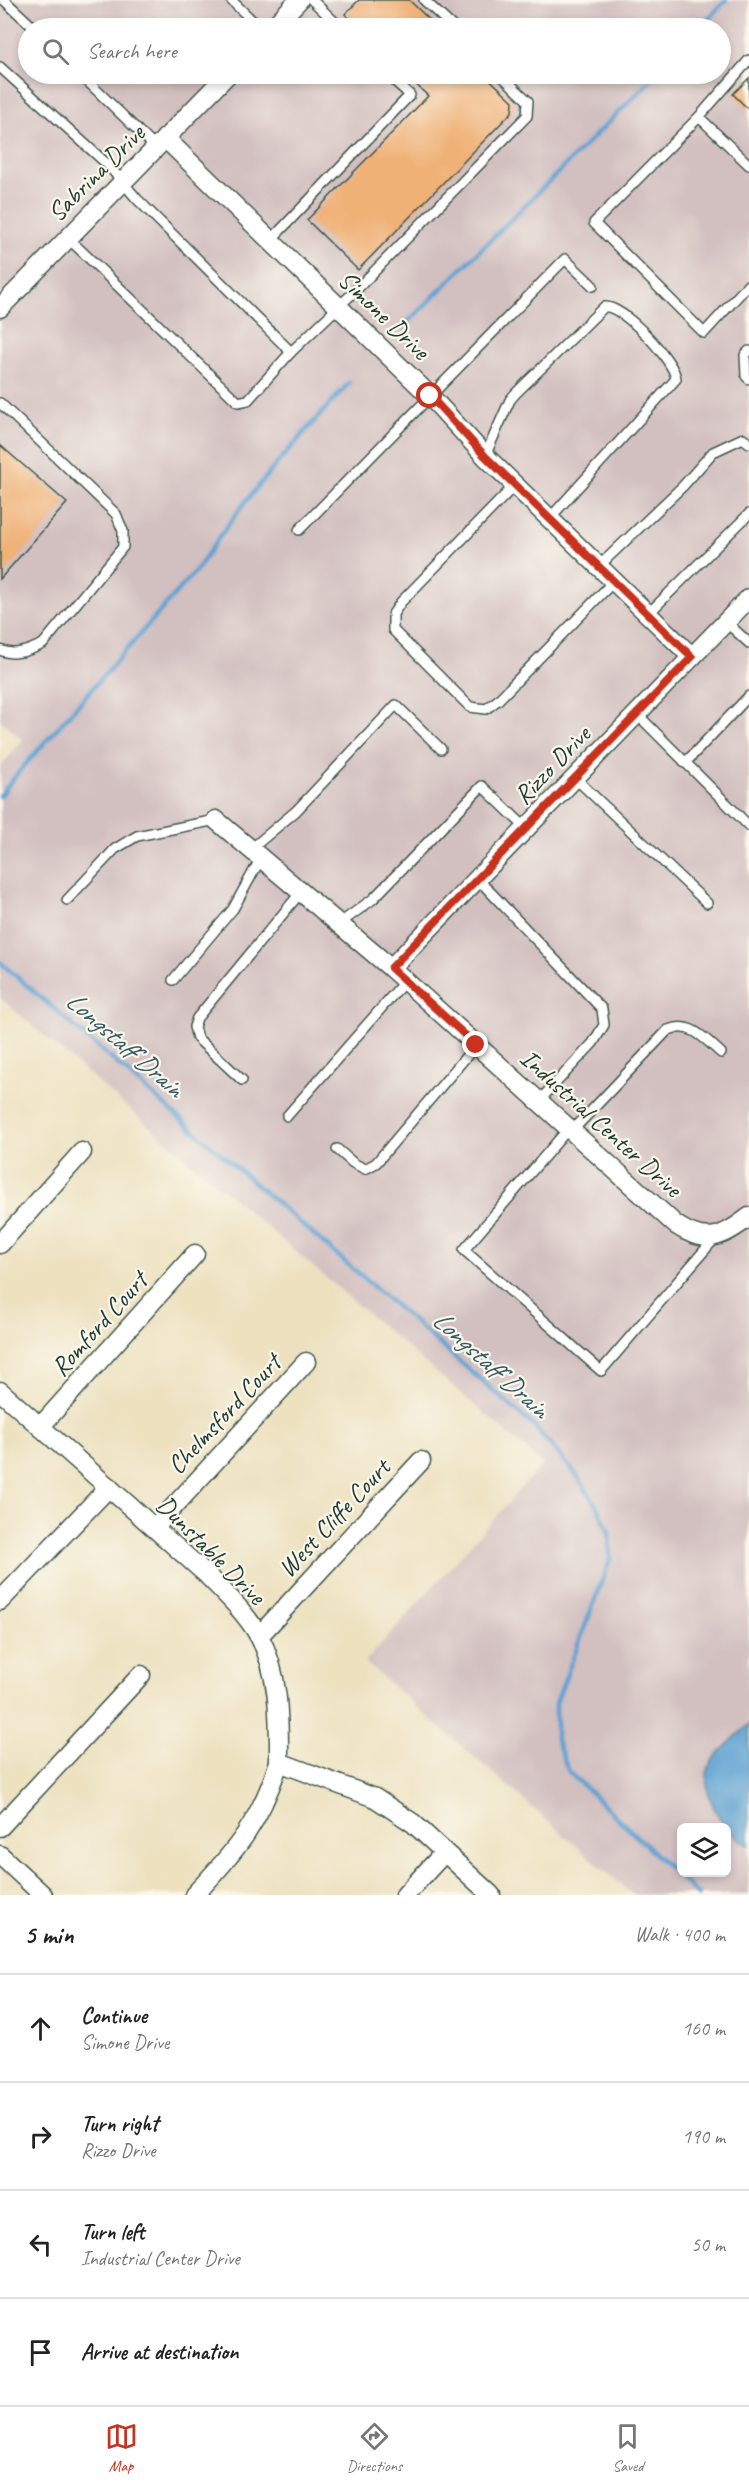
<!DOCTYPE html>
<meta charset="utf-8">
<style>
:root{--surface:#fff;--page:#f6f6f6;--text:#222;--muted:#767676;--line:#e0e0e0;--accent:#c8321e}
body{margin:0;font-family:Caveat,sans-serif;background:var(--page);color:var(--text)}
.controls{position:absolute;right:18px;bottom:18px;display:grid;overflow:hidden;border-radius:9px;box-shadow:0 3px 9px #0003}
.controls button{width:54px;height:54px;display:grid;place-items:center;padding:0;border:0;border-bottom:2px solid var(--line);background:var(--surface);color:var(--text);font:30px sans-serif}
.stop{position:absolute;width:18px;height:18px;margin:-14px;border:4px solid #c8321e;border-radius:50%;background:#fff}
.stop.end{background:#c8321e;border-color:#fff;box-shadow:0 2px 6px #0008}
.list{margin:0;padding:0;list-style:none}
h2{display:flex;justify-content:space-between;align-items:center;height:78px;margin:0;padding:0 24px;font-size:26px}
h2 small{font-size:20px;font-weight:400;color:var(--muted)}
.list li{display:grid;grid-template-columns:39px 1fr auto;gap:18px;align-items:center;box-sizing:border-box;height:108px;padding:0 24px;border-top:2px solid var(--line)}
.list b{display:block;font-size:22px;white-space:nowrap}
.list p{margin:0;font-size:20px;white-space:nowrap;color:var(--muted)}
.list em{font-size:20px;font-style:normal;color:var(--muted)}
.icon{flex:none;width:33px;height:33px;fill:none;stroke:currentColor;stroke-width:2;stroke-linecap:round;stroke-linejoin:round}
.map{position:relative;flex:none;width:749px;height:1895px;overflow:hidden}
.search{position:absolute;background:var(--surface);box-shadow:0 3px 9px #0003;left:18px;right:18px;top:18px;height:66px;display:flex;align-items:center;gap:15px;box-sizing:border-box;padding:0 21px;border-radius:33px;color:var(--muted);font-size:22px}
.sheet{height:510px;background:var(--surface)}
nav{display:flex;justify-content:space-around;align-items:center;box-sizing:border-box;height:84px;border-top:2px solid var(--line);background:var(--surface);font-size:16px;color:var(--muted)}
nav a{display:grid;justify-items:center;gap:3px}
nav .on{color:var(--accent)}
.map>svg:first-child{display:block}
</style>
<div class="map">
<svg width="749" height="1895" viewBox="0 0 749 1895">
<rect width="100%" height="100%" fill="#fbf7ec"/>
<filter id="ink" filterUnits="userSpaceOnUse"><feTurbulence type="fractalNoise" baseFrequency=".0167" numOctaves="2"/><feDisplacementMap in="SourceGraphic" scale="12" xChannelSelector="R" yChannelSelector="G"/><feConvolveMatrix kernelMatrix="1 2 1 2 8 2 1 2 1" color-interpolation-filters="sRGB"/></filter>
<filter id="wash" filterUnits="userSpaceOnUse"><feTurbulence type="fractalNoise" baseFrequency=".008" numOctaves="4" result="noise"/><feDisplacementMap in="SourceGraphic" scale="24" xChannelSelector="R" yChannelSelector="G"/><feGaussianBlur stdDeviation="1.35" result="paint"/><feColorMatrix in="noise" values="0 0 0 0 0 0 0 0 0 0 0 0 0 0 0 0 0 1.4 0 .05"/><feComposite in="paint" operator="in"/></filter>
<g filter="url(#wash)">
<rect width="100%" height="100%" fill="#ede1c0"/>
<path fill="#d2bfc0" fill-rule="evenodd" d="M0,0H749V1895H633L365,1662L543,1464L0,998V767L23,740L0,720ZM28,28H720V74H28ZM682,1828H726V1872H682Z"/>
<path fill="#5da1d2" stroke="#3e6f83" stroke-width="1.5" d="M749,1724V1845C725,1835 697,1791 710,1764C716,1754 740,1733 749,1724Z"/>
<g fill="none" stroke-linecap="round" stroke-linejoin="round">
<g stroke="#5da1d2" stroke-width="4.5">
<polyline points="700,28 726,0"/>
<polyline points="403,327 657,74"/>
<path d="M0,796L17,774L199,567C241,501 296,441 349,383"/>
<polyline points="0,962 534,1426 575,1473 596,1505 609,1531 610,1560 556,1703 556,1740 569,1772 698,1895"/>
</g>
</g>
<g id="blocks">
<g fill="#f0b177">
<polygon points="359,0 409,0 438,28 359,28 345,14"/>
<polygon points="405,74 484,74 513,101 512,112 358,270 307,220 428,96"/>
<polygon points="749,78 749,110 733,94"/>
<polygon points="0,445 67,503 0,579"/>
</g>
</g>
</g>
<g filter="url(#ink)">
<use href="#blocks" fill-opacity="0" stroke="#3e5649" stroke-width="1.5"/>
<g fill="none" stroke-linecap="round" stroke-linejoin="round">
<defs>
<g id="lane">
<polyline points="4,0 34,28"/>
<polyline points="231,0 260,28"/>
<polyline points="312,0 341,28"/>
<polyline points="424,0 454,28"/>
<polyline points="0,67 108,165 137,199 291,352"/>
<polyline points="80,74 156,148"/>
<polyline points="699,117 749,60"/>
<polyline points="749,165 699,117 594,223 704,333 749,284"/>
<polyline points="68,238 238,402 248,400 291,352 354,292 527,116 528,101 500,74"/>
<polyline points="270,241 410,95 387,74"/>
<polyline points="749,351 745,355 746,376 749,379"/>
<path d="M0,403L116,514L123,531V547L43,644C30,650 15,657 0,650"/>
<path d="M485,456L510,400L515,394L604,307C622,304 675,361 676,379L550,518"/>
<polyline points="515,485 401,602 393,614 393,630 470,707 486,709 498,700 614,581"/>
<polyline points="299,530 565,259 593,286"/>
<polyline points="599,566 683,486 713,452 743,438 749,443"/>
<polyline points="648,614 749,514"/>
<polyline points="726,622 749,643"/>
<polyline points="637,714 749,826"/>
<polyline points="685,763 749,696"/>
<polyline points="575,778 707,903"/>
<polyline points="251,849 296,811 396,705 441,749"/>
<polyline points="477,878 602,1009 604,1025 593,1043 539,1101"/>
<polyline points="67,900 115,849 137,836 216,820"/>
<polyline points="339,924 373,899 482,786 526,828"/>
<polyline points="173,980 233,909 261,858"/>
<polyline points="242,1080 197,1038 194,1027 197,1018 301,892"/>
<polyline points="287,1116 405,981"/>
<polyline points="569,1128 464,1250 601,1371 715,1238"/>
<path d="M572,1131L668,1030C691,1021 705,1039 721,1053"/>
<polyline points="337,1149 353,1163 365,1169 376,1163 476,1045"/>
</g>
<g id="street">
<polyline points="272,28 299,0"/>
<polyline points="165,138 430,396 485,456 692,657"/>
<polyline points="0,308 228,74"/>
<path d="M216,820L391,968L676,1225C706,1245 722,1238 749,1217"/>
<polyline points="391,968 749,598"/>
<polyline points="0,1244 82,1152"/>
<path d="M0,1391L205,1573C224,1592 246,1613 259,1636C280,1674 279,1720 279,1762L375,1798L413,1823L491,1895"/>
<polyline points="40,1427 195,1254"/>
<polyline points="155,1527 306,1362"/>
<polyline points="0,1601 109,1487"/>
<polyline points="259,1636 421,1461"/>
<polyline points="0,1827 141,1675"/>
<polyline points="0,1855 43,1895"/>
<path d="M194,1895C237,1850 260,1822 279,1762"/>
<polyline points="405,1895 444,1853"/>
</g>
</defs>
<use href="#lane" stroke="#3e5649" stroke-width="12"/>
<use href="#street" stroke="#3e5649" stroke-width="21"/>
<use href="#lane" stroke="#fff" stroke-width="9"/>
<use href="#street" stroke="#fff" stroke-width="18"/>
</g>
</g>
<g fill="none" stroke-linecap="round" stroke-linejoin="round" filter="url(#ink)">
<polyline stroke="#c8321e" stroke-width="8" points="430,396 485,456 692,657 391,968 476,1045"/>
</g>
<g text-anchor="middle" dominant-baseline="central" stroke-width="4.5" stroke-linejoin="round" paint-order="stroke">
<g font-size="26" fill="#1f3d34" stroke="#fbf7ec">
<text transform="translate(96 173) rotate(-45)">Sabrina Drive</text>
<text transform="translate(384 315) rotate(44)">Simone Drive</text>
<text transform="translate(552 765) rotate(-46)">Rizzo Drive</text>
<text transform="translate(601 1123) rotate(42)">Industrial Center Drive</text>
<text transform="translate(99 1324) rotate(-48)">Romford Court</text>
<text transform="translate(224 1414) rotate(-47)">Chelmsford Court</text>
<text transform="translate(334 1518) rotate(-47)">West Cliffe Court</text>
<text transform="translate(211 1550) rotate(45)">Dunstable Drive</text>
</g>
<g font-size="27" font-style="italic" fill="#325b63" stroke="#fbf7ec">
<text transform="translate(125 1044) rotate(41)">Longstaff Drain</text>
<text transform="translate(491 1364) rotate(42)">Longstaff Drain</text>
</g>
</g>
</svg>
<div class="controls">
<button><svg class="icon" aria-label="layers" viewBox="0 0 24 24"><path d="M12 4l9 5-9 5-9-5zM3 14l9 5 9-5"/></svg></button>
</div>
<div class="stop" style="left:430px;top:396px"></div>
<div class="stop end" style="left:476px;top:1045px"></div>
<div class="search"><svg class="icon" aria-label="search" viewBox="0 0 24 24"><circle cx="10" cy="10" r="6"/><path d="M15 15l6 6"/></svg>Search here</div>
</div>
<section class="sheet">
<h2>5 min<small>Walk · 400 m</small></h2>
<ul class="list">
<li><svg class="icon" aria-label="ahead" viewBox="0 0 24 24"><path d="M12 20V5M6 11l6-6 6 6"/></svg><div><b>Continue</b><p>Simone Drive</p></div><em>160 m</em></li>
<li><svg class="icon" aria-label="right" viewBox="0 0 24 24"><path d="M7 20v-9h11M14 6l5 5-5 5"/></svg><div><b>Turn right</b><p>Rizzo Drive</p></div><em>190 m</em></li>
<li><svg class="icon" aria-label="left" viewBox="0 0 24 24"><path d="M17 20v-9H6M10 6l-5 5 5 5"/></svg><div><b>Turn left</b><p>Industrial Center Drive</p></div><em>50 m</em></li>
<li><svg class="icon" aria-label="arrive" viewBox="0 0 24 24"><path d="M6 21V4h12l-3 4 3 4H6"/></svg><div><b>Arrive at destination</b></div></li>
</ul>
</section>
<nav>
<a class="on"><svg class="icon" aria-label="map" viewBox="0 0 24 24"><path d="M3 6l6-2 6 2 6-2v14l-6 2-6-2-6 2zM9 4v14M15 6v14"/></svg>Map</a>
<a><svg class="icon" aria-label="directions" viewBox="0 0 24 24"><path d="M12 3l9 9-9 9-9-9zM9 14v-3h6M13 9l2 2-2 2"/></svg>Directions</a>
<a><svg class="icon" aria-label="saved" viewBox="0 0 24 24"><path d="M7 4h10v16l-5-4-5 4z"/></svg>Saved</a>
</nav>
